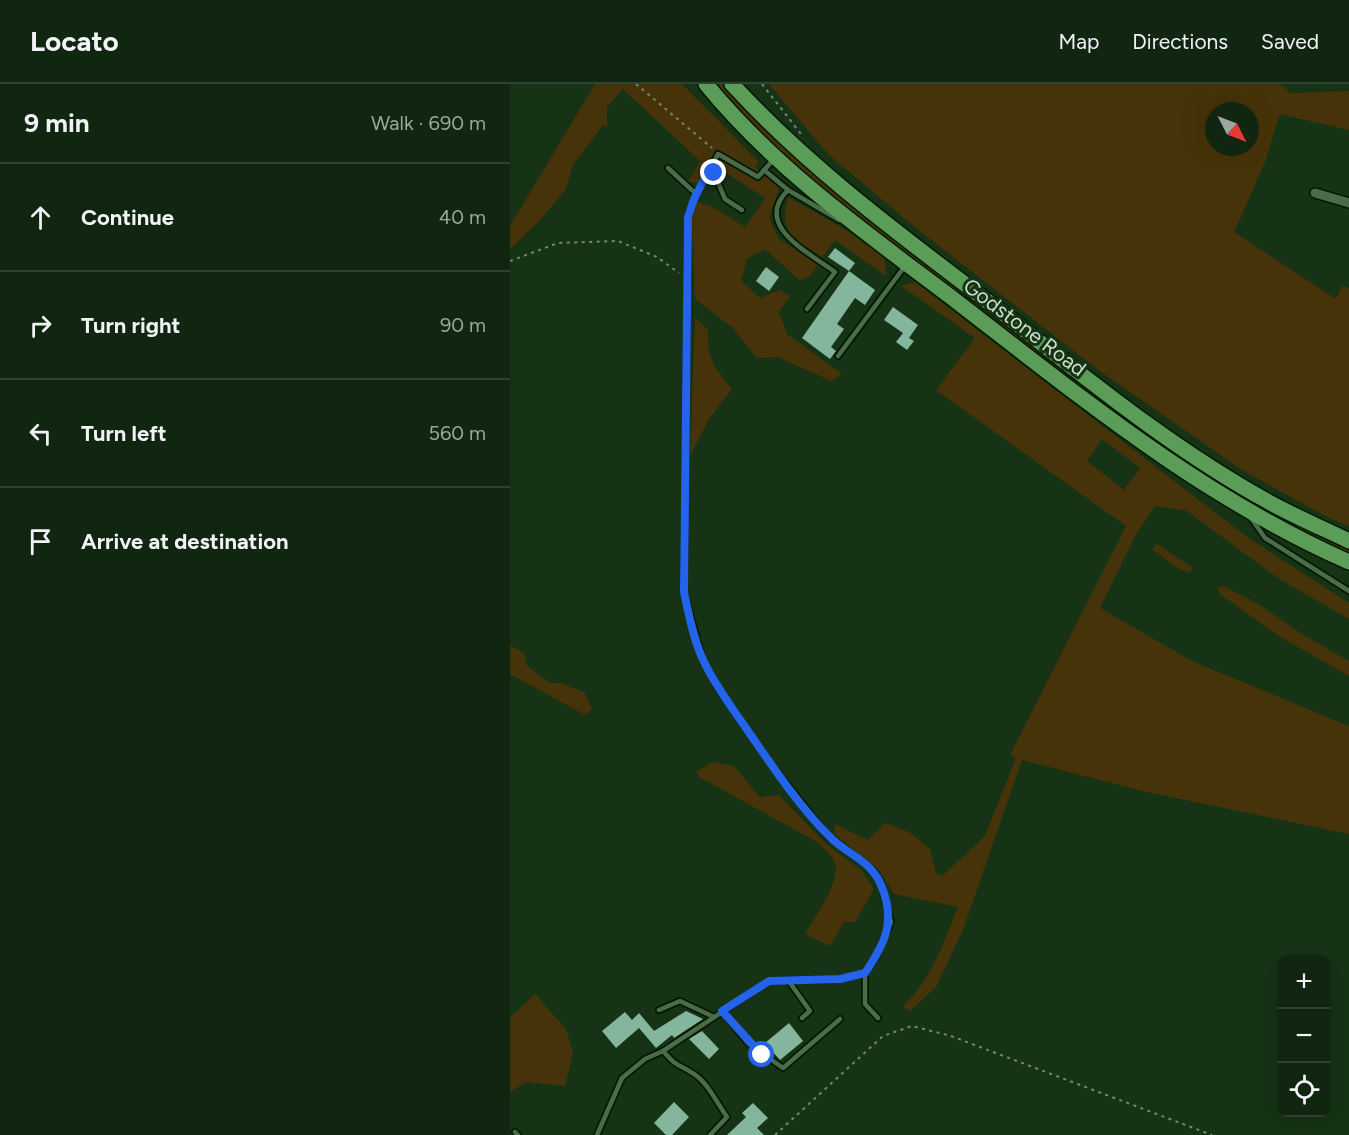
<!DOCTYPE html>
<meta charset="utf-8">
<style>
:root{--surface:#102610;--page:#192e19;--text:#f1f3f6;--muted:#9ca59f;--line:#304330}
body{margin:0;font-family:Figtree,sans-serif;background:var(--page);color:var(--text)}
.controls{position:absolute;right:18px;bottom:18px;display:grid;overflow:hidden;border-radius:12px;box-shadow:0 6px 24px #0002}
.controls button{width:54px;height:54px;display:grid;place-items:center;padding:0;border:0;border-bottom:2px solid var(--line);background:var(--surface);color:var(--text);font:30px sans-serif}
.compass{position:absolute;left:695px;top:18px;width:54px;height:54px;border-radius:50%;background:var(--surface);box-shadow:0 6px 24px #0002;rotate:132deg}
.stop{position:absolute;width:18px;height:18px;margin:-14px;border:4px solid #2563eb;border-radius:50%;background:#fff}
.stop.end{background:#2563eb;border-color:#fff;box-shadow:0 2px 6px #0008}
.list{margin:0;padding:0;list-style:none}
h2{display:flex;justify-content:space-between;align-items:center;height:78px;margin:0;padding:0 24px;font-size:26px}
h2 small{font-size:20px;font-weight:400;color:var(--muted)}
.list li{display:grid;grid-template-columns:39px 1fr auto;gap:18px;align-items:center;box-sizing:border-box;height:108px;padding:0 24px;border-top:2px solid var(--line)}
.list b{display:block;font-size:22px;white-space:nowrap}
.list em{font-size:20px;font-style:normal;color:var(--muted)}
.icon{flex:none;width:33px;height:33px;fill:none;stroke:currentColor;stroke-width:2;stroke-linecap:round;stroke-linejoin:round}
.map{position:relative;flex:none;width:839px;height:1051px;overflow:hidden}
header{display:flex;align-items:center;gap:36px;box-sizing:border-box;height:84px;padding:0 30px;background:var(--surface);border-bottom:2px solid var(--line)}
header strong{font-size:28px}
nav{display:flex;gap:33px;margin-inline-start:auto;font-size:21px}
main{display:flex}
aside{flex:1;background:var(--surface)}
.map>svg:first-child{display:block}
</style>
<header>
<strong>Locato</strong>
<nav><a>Map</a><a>Directions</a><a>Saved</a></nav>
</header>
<main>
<aside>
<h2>9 min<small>Walk · 690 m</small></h2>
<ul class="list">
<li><svg class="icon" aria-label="ahead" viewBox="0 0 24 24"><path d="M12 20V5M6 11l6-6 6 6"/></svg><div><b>Continue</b></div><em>40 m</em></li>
<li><svg class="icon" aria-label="right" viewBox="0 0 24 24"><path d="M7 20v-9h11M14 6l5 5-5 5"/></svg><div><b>Turn right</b></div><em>90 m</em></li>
<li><svg class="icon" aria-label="left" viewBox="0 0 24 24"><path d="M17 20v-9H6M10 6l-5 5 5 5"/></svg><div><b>Turn left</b></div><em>560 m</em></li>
<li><svg class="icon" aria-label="arrive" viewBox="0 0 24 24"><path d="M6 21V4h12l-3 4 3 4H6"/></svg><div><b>Arrive at destination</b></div></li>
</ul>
</aside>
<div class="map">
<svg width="839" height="1051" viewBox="0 0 839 1051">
<rect width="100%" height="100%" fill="#163315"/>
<g fill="#473309" fill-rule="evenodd">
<polygon points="85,0 172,0 249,78 245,82 269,104 259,134 269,155 308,180 300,192 289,196 255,165 237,175 231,197 250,214 269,206 280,212 269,228 277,250 332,290 321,297 268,273 247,274 223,244 185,215 182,136 187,118 203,123 235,143 255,114 199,78 187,99 178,98 190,77 113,5 97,23 97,43 93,41 63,81 56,105 31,135 0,165 0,142"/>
<path d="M207,0H214L243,34L311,96L605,322L839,463V471C710,418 602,326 492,243C393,169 285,97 207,0Z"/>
<path d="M259,0H770L781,9L839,7V46L770,30L755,78L724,148L826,215L832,201L839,205V442L819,434L732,386L587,285L411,148L319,71ZM704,27H740V63H704Z"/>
<path d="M278,113L336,146L374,173L376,192L325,156L312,173C284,153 268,152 278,113Z"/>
<path d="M405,198L737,453L839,519V535L769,495L677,427L645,422L626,450L590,524L682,577L839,642V750L633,707L512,676L453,846L426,903L400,927L393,922C421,897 434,857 448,823L384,810L370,788L325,750V740L358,756L375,739L399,748L420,765L426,789L432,792L475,752L506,674L500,671L616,442L426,306L465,254L391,202ZM592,355L630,384L614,406L577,377Z"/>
<path d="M185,233L198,246C197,274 204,284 222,305L199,335L180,372Z"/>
<polygon points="647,460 683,484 680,489 667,484 642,465"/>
<polygon points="713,502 750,521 792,550 839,577 839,592 772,554 711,511 707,504"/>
<polygon points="0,561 14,569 17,582 40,599 50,599 74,608 82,625 75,631 0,590"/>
<path d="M203,678L224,682L250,713L269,711L317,761L351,786L364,805L345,838H334L320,862L295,850C304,835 331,797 325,780C323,771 313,764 307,758L191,694L186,688Z"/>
<polygon points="25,910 56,945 63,969 55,1002 16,998 0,1008 0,933"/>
</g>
<g fill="#84b59d">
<polygon points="325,164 345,179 339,187 318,173"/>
<polygon points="256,183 269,193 259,207 246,197"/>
<polygon points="339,187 365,206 355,221 345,214 327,240 334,245 321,263 326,267 320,275 292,254"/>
<polygon points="383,223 408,241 399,254 404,257 397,266 386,258 393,249 374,236"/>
<polygon points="176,927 193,935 164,954 162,951 146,964 129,944 106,964 92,947 115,928 122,936 129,929 144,947"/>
<polygon points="279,939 293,957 270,976 255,959"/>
<polygon points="192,947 209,965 199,975 179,955"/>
<polygon points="164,1018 179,1033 162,1051 156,1051 144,1039"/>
<polygon points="243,1019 258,1034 247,1044 254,1051 217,1051 236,1033 232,1029"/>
</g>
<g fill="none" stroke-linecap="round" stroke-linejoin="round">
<defs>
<g id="service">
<polyline points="201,82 215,115 232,126"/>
<polyline points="158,84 186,110"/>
<polyline points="254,86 278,106 329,136"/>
<path d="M278,106C242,142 300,169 325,188L297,225"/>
<polyline points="328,272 395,182"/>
<polyline points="741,434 755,454 839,507"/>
<polyline points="355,889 355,920 368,934"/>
<polyline points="278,896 300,927 292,934"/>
<polyline points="149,926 170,917 204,933"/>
<polyline points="212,927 238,959 273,984 330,935"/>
<path d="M153,967C168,984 167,979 184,990C197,998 207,1019 217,1033L200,1051"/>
<polyline points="5,1048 8,1051"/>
<polyline points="87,1051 112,994 135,975 153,967 259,897 330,895 355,889 366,873 381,838 371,800 364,787 352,777 319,753 264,684 208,604 193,577 174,508 178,133 184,115 208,70 248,93 264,75"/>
</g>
<polyline id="minor" points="805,109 839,119"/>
<g id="trunk">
<path d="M196,0C266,86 359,151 446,217C573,315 692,413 839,478"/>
<path d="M222,0C298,83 388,149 477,217C568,287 657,362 757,417C784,432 812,444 839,457"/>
</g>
</defs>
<use href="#service" stroke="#001a01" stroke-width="8"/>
<use href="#minor" stroke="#001a01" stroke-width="12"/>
<use href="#trunk" stroke="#001a01" stroke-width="18"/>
<g stroke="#738a72" stroke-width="2" stroke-dasharray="3 4.5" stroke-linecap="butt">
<polyline points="126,0 202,64"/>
<polyline points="252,0 291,50"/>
<polyline points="0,177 48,159 108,157 147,173 169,189"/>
<polyline points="265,1051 373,952 402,942 441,952 702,1051"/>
</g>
<use href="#service" stroke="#4c6b4a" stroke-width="4.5"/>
<use href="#minor" stroke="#4c6b4a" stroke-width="9"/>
<use href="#trunk" stroke="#5b9c58" stroke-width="15"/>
</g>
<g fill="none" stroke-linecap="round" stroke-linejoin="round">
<path stroke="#2563eb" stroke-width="8" d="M204,89L201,82L184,115L178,133L174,508C179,532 184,557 194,578C206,603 223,625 238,647C263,683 288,721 319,752C336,770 361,776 371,801C386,837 376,858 355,889L330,895L259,897L212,927L252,971"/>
</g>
<g text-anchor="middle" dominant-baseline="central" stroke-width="6" stroke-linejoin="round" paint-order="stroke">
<g font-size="21" fill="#ccdecb" stroke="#163315">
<text transform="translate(515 243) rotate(37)">Godstone Road</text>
</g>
</g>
</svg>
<div class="controls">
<button>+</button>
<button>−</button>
<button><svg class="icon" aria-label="locate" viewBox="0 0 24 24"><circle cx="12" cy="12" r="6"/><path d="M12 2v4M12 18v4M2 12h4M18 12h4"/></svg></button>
</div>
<svg class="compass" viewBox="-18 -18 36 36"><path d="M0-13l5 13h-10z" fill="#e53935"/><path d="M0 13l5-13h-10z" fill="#9ca59f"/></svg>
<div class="stop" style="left:252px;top:971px"></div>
<div class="stop end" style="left:204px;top:89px"></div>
</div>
</main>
